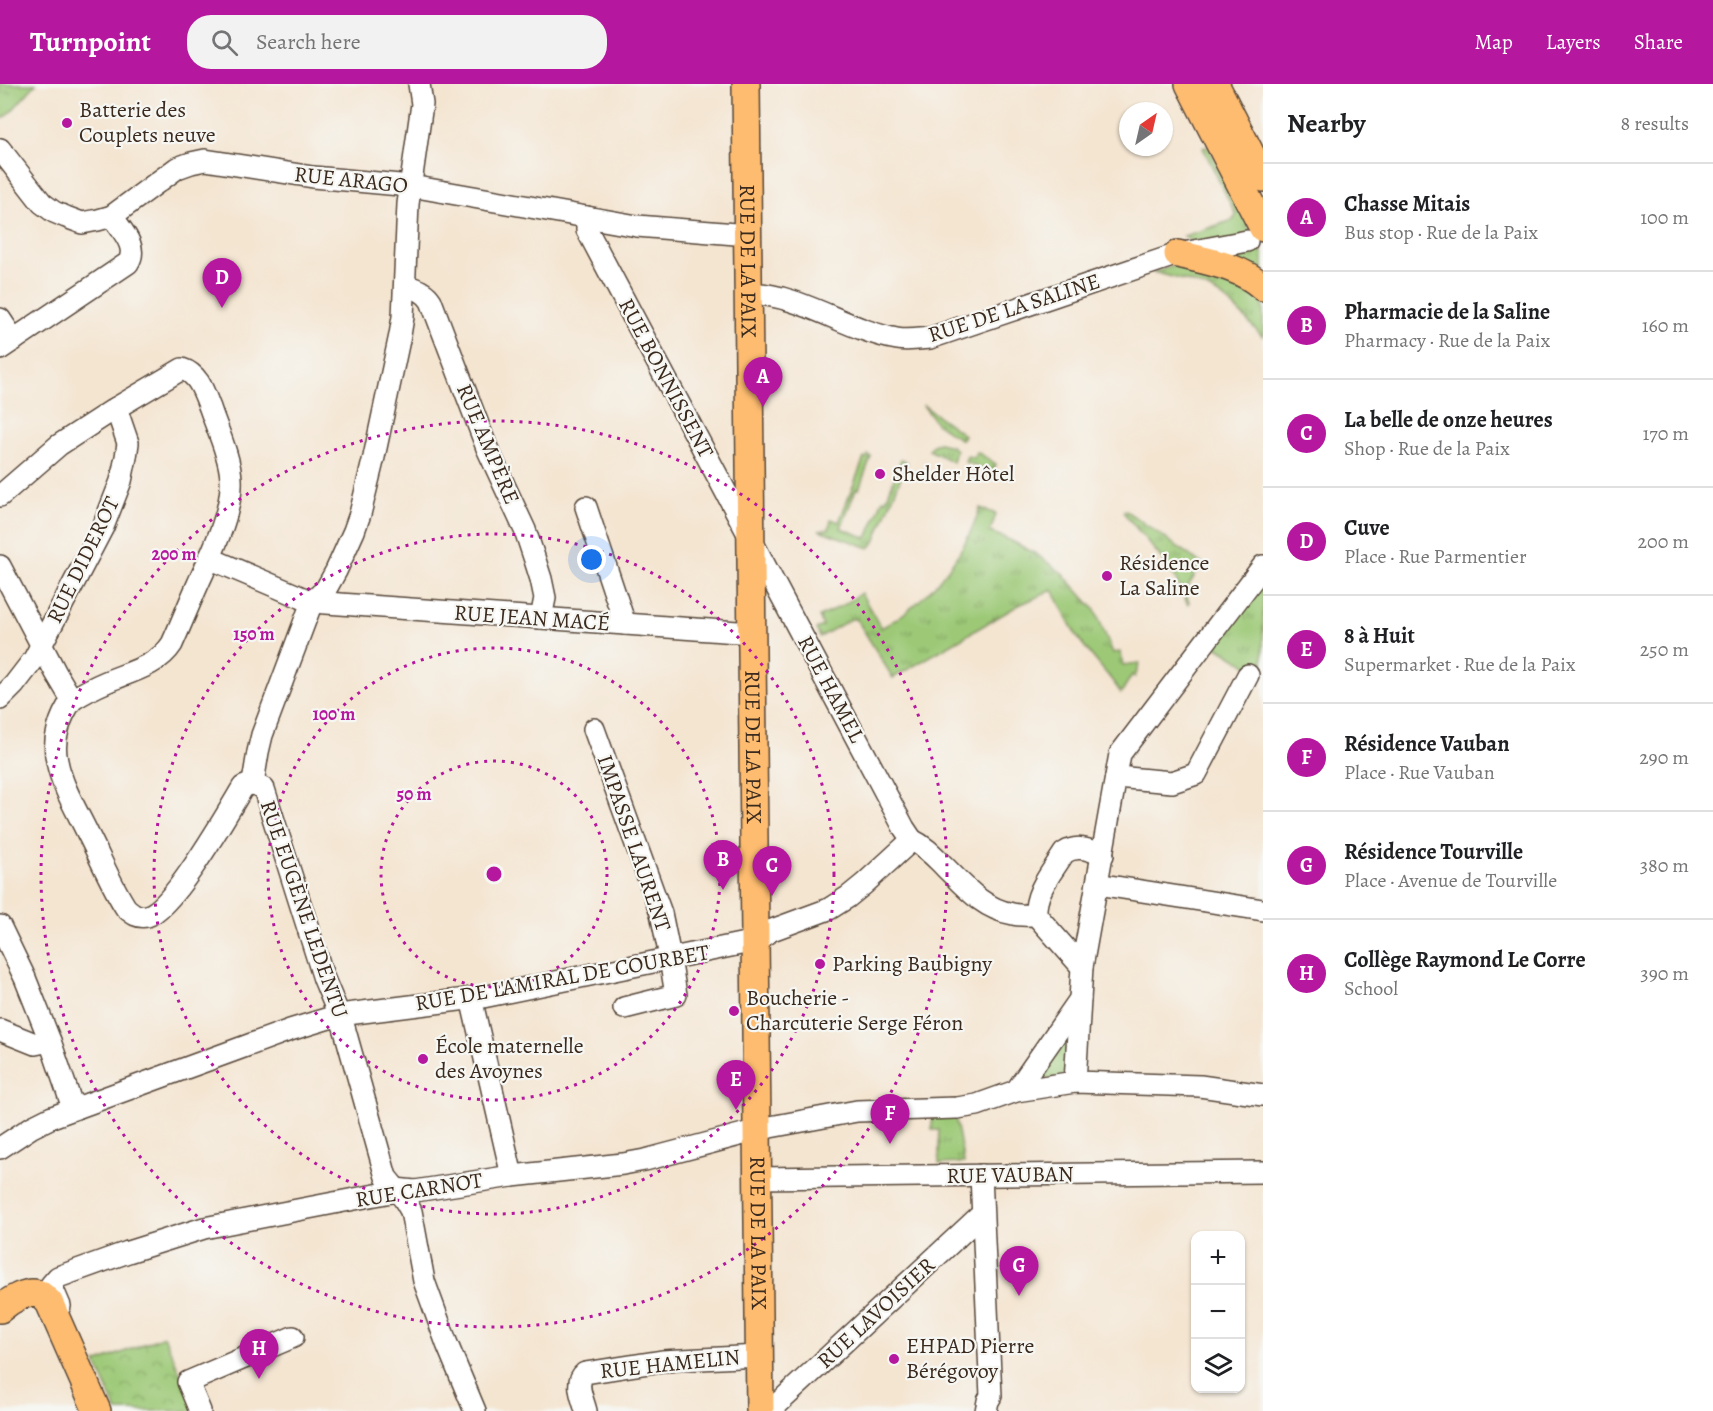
<!DOCTYPE html>
<meta charset="utf-8">
<style>
:root{--surface:#fff;--page:#f2f2f2;--text:#202124;--muted:#757577;--line:#e0e0e0;--accent:#b5179e}
body{margin:0;font-family:Alegreya,serif;background:var(--page);color:var(--text)}
.controls{position:absolute;right:18px;bottom:18px;display:grid;overflow:hidden;border-radius:12px;box-shadow:0 2px 4px #0004}
.controls button{width:54px;height:54px;display:grid;place-items:center;padding:0;border:0;border-bottom:2px solid var(--line);background:var(--surface);color:var(--text);font:30px sans-serif}
.compass{position:absolute;left:1119px;top:18px;width:54px;height:54px;border-radius:50%;background:var(--surface);box-shadow:0 2px 4px #0004;rotate:34deg}
.you{position:absolute;left:592px;top:476px;width:21px;height:21px;margin:-15px;border:4px solid #fff;border-radius:50%;background:#1a73e8;box-shadow:0 0 0 9px #1a73e833}
.badge{display:grid;place-items:center;width:39px;height:39px;border-radius:50%;background:var(--accent);color:#fff;font-size:20px;font-weight:700}
.pin{position:absolute;translate:-50% -50px;filter:drop-shadow(0 2px 3px #0008)}
.pin::after{content:'';position:absolute;top:32px;width:21px;height:18px;background:inherit;clip-path:polygon(0 0,100% 0,50% 100%)}
.list{margin:0;padding:0;list-style:none}
h2{display:flex;justify-content:space-between;align-items:center;height:78px;margin:0;padding:0 24px;font-size:26px}
h2 small{font-size:20px;font-weight:400;color:var(--muted)}
.list li{display:grid;grid-template-columns:39px 1fr auto;gap:18px;align-items:center;box-sizing:border-box;height:108px;padding:0 24px;border-top:2px solid var(--line)}
.list b{display:block;font-size:22px;white-space:nowrap}
.list p{margin:0;font-size:20px;white-space:nowrap;color:var(--muted)}
.list em{font-size:20px;font-style:normal;color:var(--muted)}
.icon{flex:none;width:33px;height:33px;fill:none;stroke:currentColor;stroke-width:2;stroke-linecap:round;stroke-linejoin:round}
.map{position:relative;flex:none;width:1263px;height:1327px;overflow:hidden}
header{display:flex;align-items:center;gap:36px;box-sizing:border-box;height:84px;padding:0 30px;background:var(--accent);color:#fff}
header strong{font-size:28px}
nav{display:flex;gap:33px;margin-inline-start:auto;font-size:21px}
.search{width:420px;height:54px;background:var(--page);display:flex;align-items:center;gap:15px;box-sizing:border-box;padding:0 21px;border-radius:24px;color:var(--muted);font-size:22px}
main{display:flex}
aside{flex:1;background:var(--surface)}
.map>svg:first-child{display:block}
</style>
<header>
<strong>Turnpoint</strong>
<div class="search"><svg class="icon" aria-label="search" viewBox="0 0 24 24"><circle cx="10" cy="10" r="6"/><path d="M15 15l6 6"/></svg>Search here</div>
<nav><a>Map</a><a>Layers</a><a>Share</a></nav>
</header>
<main>
<div class="map">
<svg width="1263" height="1327" viewBox="0 0 1263 1327">
<defs>
<pattern id="grass-tufts" width="24" height="20" patternUnits="userSpaceOnUse" patternTransform="scale(1.5)"><rect width="24" height="20" fill="#9dc977"/><path d="M3 7l-1-3M5 7V3M7 7l1-3M15 17l-1-3M17 17v-4M19 17l1-3" fill="none" stroke="#81a361"/></pattern>
<pattern id="park-crowns" width="20" height="18" patternUnits="userSpaceOnUse" patternTransform="scale(1.5)"><rect width="20" height="18" fill="#9dc977"/><path d="M2 6a3 3 0 1 1 6 0M12 15a3 3 0 1 1 6 0" fill="none" stroke="#81a361"/></pattern>
</defs>
<rect width="100%" height="100%" fill="#f6f6f2"/>
<filter id="ink" filterUnits="userSpaceOnUse"><feTurbulence type="fractalNoise" baseFrequency=".0167" numOctaves="2"/><feDisplacementMap in="SourceGraphic" scale="12" xChannelSelector="R" yChannelSelector="G"/><feConvolveMatrix kernelMatrix="1 2 1 2 8 2 1 2 1" color-interpolation-filters="sRGB"/></filter>
<filter id="wash" filterUnits="userSpaceOnUse"><feTurbulence type="fractalNoise" baseFrequency=".008" numOctaves="4" result="noise"/><feDisplacementMap in="SourceGraphic" scale="24" xChannelSelector="R" yChannelSelector="G"/><feGaussianBlur stdDeviation="1.35" result="paint"/><feColorMatrix in="noise" values="0 0 0 0 0 0 0 0 0 0 0 0 0 0 0 0 0 1.4 0 .05"/><feComposite in="paint" operator="in"/></filter>
<g filter="url(#wash)">
<rect width="100%" height="100%" fill="#f4e5d1"/>
<g fill="url(#grass-tufts)" stroke="#6c7a4a" stroke-width="1.5">
<polygon points="0,0 36,0 7,32 0,36"/>
<polygon points="1208,62 1263,171 1263,197 1190,157 1184,152 1233,136 1236,131 1203,64"/>
<path d="M1178,181L1209,185L1263,211V253C1249,239 1236,222 1219,211C1200,199 1175,194 1153,188Z"/>
<polygon points="923,321 964,351 961,356 936,339"/>
<polygon points="939,359 951,362 956,366 953,378 929,366 933,361"/>
<polygon points="977,368 996,380 993,387 965,378 967,372 974,374"/>
<polygon points="868,371 871,373 859,405 856,405 841,444 867,454 883,415 886,416 901,376 907,378 875,458 869,464 819,446 829,445 831,435 839,438 864,374 867,374"/>
<path d="M980,424L996,430L990,448L1010,456L1036,470L1062,489L1095,526L1113,569L1120,568L1123,581L1140,579L1135,593L1132,591L1121,609C1108,589 1090,572 1077,552C1068,538 1061,521 1053,506L1019,521L893,594L859,539L855,535H851L820,553L816,545L823,542L819,533L845,520L861,509L881,544C926,520 964,473 980,424Z"/>
<polygon points="1125,426 1202,480 1185,507 1189,519 1188,521 1172,487 1123,428"/>
<polygon points="1263,495 1263,579 1261,578 1254,586 1213,560"/>
<polygon points="1062,950 1072,952 1065,992 1039,997 1035,987"/>
<polygon points="955,1032 964,1079 939,1080 939,1046 932,1046 932,1033"/>
</g>
<polygon fill="url(#park-crowns)" stroke="#6c7a4a" stroke-width="1.5" points="164,1252 197,1327 117,1327 96,1279"/>
</g>
<g filter="url(#ink)">
<g fill="none" stroke-linecap="round" stroke-linejoin="round">
<defs>
<g id="minor">
<polyline points="0,65 42,119 54,128 66,133 82,139 98,136 112,132 177,84 191,79 205,76 313,93 411,102 637,142 748,151"/>
<polyline points="587,133 587,146 904,744 912,756"/>
<path d="M405,201C415,205 425,207 431,217L487,364L525,446L534,473L541,495L545,514L541,534"/>
<path d="M748,209C801,210 846,246 897,255C908,257 919,255 930,254L1178,170L1247,157"/>
<polyline points="0,235 14,256"/>
<path d="M0,265L128,179C139,163 121,146 112,132"/>
<path d="M0,412L59,361L116,324L182,285C199,290 204,309 210,324C217,345 230,373 231,395C233,427 211,471 198,500C189,520 181,540 172,560C158,582 129,588 106,598C94,603 83,609 72,616"/>
<polyline points="586,423 625,540"/>
<polyline points="209,474 312,518 752,549"/>
<path d="M0,482L56,589L72,616C60,633 52,656 57,677C62,703 77,727 88,750C101,775 111,801 126,824C133,830 138,834 147,832C173,825 228,728 243,703L253,699"/>
<polyline points="0,615 14,601 34,575 103,443 121,397 126,373 128,359 116,324"/>
<polyline points="594,645 661,829 669,868 676,911 624,924"/>
<polyline points="1116,693 1172,698 1196,690 1248,591"/>
<polyline points="253,699 258,668 262,651 312,518 326,505 336,487 354,447 360,430 374,373 400,251 403,233 408,120 422,20 419,0"/>
<polyline points="253,699 264,705 324,895 344,943 386,1093 404,1115 411,1127 424,1197 447,1260 475,1327"/>
<polyline points="1097,800 1263,826"/>
<path d="M1036,831C1034,808 1053,787 1064,769C1077,760 1090,766 1103,771"/>
<polyline points="0,842 25,894 50,957 73,1024"/>
<polyline points="471,914 512,1092"/>
<polyline points="0,946 35,960 50,957"/>
<polyline points="1075,998 1082,883 1120,670 1263,482"/>
<polyline points="1016,1007 1080,915"/>
<path d="M0,1064L32,1043L52,1033L290,946L339,931L483,913L755,857L772,846L829,825L848,813L864,800L912,756C925,762 934,772 944,782C965,803 983,825 1013,830C1020,832 1029,831 1036,831L1082,883"/>
<polyline points="981,1091 991,1312 988,1317 986,1327"/>
<polyline points="758,1094 1263,1088"/>
<polyline points="57,1226 60,1222 51,1201 58,1193 128,1168 204,1144 391,1108 395,1105 415,1107 512,1092 623,1080 645,1076 770,1043 857,1027 957,1024 977,1021 1016,1007 1075,998 1200,1002 1263,1011"/>
<polyline points="200,1327 188,1298 293,1253"/>
<path d="M586,1327C583,1315 574,1298 585,1289L662,1277L759,1272"/>
<polyline points="770,1327 982,1130"/>
</g>
<g id="major">
<path id="s1" d="M746,0L760,1327"/>
<polyline points="1189,0 1263,144"/>
<polyline points="1215,0 1263,94"/>
<path d="M1178,170C1207,177 1240,182 1263,203"/>
<path d="M0,1225C9,1217 28,1204 41,1211C44,1213 46,1216 49,1218L97,1327"/>
</g>
</defs>
<use href="#minor" stroke="#574639" stroke-width="24"/>
<use href="#major" stroke="#574639" stroke-width="30"/>
<use href="#minor" stroke="#fff" stroke-width="21"/>
<use href="#major" stroke="#fdbc70" stroke-width="27"/>
</g>
</g>
<g fill="none" stroke="#b5179e" stroke-width="3" stroke-dasharray="3 6">
<circle cx="494" cy="790" r="113"/>
<circle cx="494" cy="790" r="226"/>
<circle cx="494" cy="790" r="340"/>
<circle cx="494" cy="790" r="453"/>
</g>
<g fill="#b5179e" stroke="#f6f6f2" stroke-width="2">
<circle cx="67" cy="39" r="6"/>
<circle cx="880" cy="390" r="6"/>
<circle cx="1107" cy="492" r="6"/>
<circle cx="820" cy="880" r="6"/>
<circle cx="734" cy="927" r="6"/>
<circle cx="423" cy="975" r="6"/>
<circle cx="894" cy="1275" r="6"/>
</g>
<g text-anchor="middle" dominant-baseline="central" stroke-width="4.5" stroke-linejoin="round" paint-order="stroke">
<g font-size="22" fill="#3b2a1e" stroke="#f6f6f2" text-anchor="start">
<text x="79" y="26">Batterie des<tspan x="79" dy="25">Couplets neuve</tspan></text>
<text x="892" y="390">Shelder Hôtel</text>
<text x="1119" y="479">Résidence<tspan x="1119" dy="25">La Saline</tspan></text>
<text x="832" y="880">Parking Baubigny</text>
<text x="746" y="914">Boucherie -<tspan x="746" dy="25">Charcuterie Serge Féron</tspan></text>
<text x="435" y="962">École maternelle<tspan x="435" dy="25">des Avoynes</tspan></text>
<text x="906" y="1262">EHPAD Pierre<tspan x="906" dy="25">Bérégovoy</tspan></text>
</g>
<g font-size="22" fill="#3b2a1e" stroke="#f6f6f2">
<text transform="translate(351 96) rotate(6)">RUE ARAGO</text>
<text stroke="none"><textPath href="#s1" startOffset="177">RUE DE LA PAIX</textPath></text>
<text transform="translate(1014 224) rotate(-18)">RUE DE LA SALINE</text>
<text transform="translate(666 294) rotate(62)">RUE BONNISSENT</text>
<text transform="translate(488 360) rotate(67)">RUE AMPÈRE</text>
<text transform="translate(83 476) rotate(-64)">RUE DIDEROT</text>
<text transform="translate(532 534) rotate(4)">RUE JEAN MACÉ</text>
<text transform="translate(831 605) rotate(62)">RUE HAMEL</text>
<text stroke="none"><textPath href="#s1" startOffset="663">RUE DE LA PAIX</textPath></text>
<text transform="translate(634 759) rotate(71)">IMPASSE LAURENT</text>
<text transform="translate(304 825) rotate(71)">RUE EUGÈNE LEDENTU</text>
<text transform="translate(562 894) rotate(-10)">RUE DE L'AMIRAL DE COURBET</text>
<text transform="translate(1010 1091) rotate(-1)">RUE VAUBAN</text>
<text transform="translate(419 1106) rotate(-9)">RUE CARNOT</text>
<text stroke="none"><textPath href="#s1" startOffset="1149">RUE DE LA PAIX</textPath></text>
<text transform="translate(876 1229) rotate(-43)">RUE LAVOISIER</text>
<text transform="translate(670 1280) rotate(-6)">RUE HAMELIN</text>
</g>
</g>
<circle cx="494" cy="790" r="9" fill="#b5179e" stroke="#f6f6f2" stroke-width="3"/>
<g font-size="18" text-anchor="middle" font-weight="bold" fill="#b5179e" stroke="#f6f6f2" stroke-width="4.5" stroke-linejoin="round" paint-order="stroke">
<text x="174" y="476">200 m</text>
<text x="254" y="556">150 m</text>
<text x="334" y="636">100 m</text>
<text x="414" y="716">50 m</text>
</g>
</svg>
<div class="controls">
<button>+</button>
<button>−</button>
<button><svg class="icon" aria-label="layers" viewBox="0 0 24 24"><path d="M12 4l9 5-9 5-9-5zM3 14l9 5 9-5"/></svg></button>
</div>
<svg class="compass" viewBox="-18 -18 36 36"><path d="M0-13l5 13h-10z" fill="#e53935"/><path d="M0 13l5-13h-10z" fill="#757577"/></svg>
<div class="you"></div>
<div class="pin badge" style="left:763px;top:323px">A</div>
<div class="pin badge" style="left:723px;top:806px">B</div>
<div class="pin badge" style="left:772px;top:812px">C</div>
<div class="pin badge" style="left:222px;top:224px">D</div>
<div class="pin badge" style="left:736px;top:1026px">E</div>
<div class="pin badge" style="left:890px;top:1060px">F</div>
<div class="pin badge" style="left:1019px;top:1212px">G</div>
<div class="pin badge" style="left:259px;top:1295px">H</div>
</div>
<aside>
<h2>Nearby<small>8 results</small></h2>
<ul class="list">
<li><span class="badge">A</span><div><b>Chasse Mitais</b><p>Bus stop · Rue de la Paix</p></div><em>100 m</em></li>
<li><span class="badge">B</span><div><b>Pharmacie de la Saline</b><p>Pharmacy · Rue de la Paix</p></div><em>160 m</em></li>
<li><span class="badge">C</span><div><b>La belle de onze heures</b><p>Shop · Rue de la Paix</p></div><em>170 m</em></li>
<li><span class="badge">D</span><div><b>Cuve</b><p>Place · Rue Parmentier</p></div><em>200 m</em></li>
<li><span class="badge">E</span><div><b>8 à Huit</b><p>Supermarket · Rue de la Paix</p></div><em>250 m</em></li>
<li><span class="badge">F</span><div><b>Résidence Vauban</b><p>Place · Rue Vauban</p></div><em>290 m</em></li>
<li><span class="badge">G</span><div><b>Résidence Tourville</b><p>Place · Avenue de Tourville</p></div><em>380 m</em></li>
<li><span class="badge">H</span><div><b>Collège Raymond Le Corre</b><p>School</p></div><em>390 m</em></li>
</ul>
</aside>
</main>
